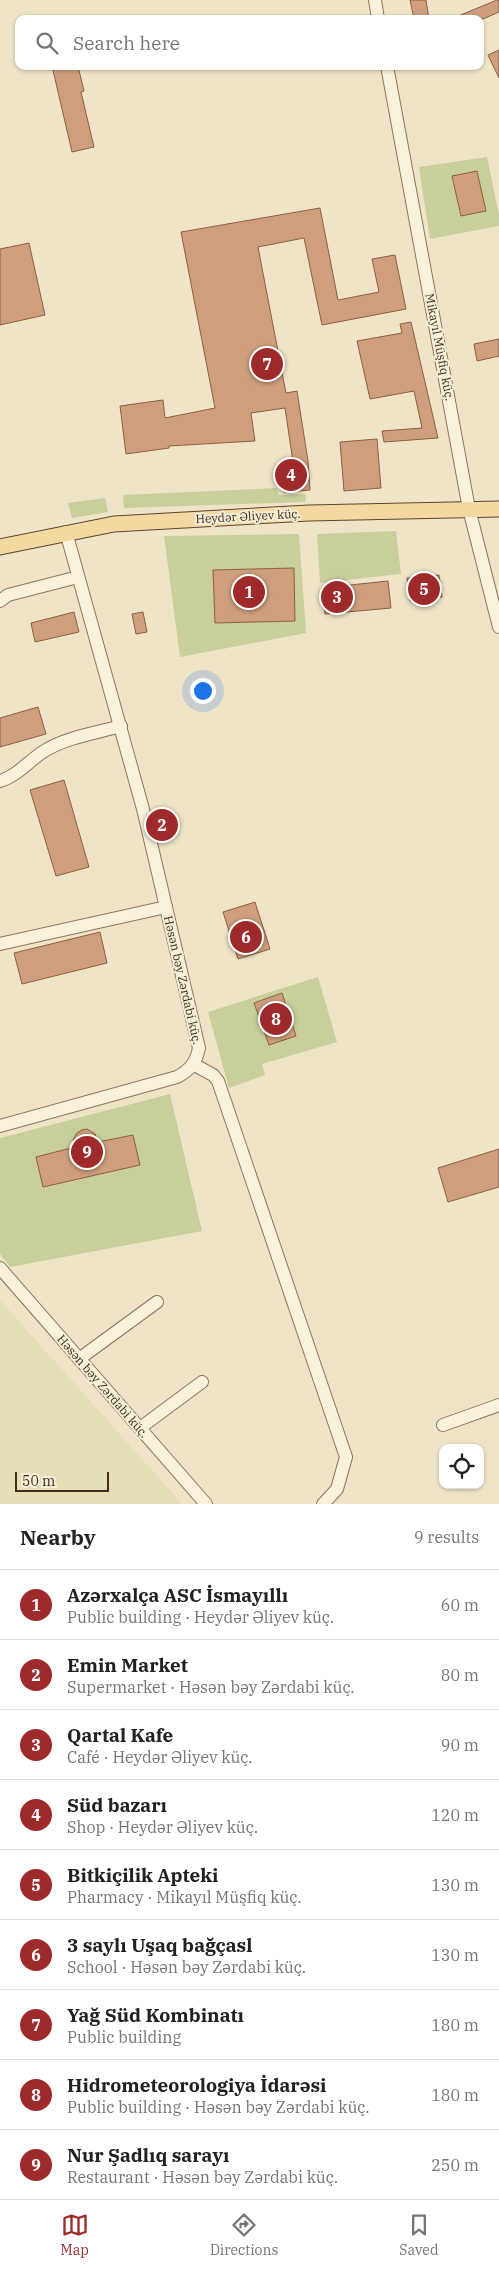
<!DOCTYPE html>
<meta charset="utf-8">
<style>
:root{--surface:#fff;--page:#f6f6f6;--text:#202124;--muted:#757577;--line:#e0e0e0;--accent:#9e2a2b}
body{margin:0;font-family:"IBM Plex Serif",serif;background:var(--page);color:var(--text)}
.controls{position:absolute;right:15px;bottom:15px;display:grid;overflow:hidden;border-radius:10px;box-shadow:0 1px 4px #0004}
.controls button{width:45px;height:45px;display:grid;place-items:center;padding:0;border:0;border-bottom:1px solid var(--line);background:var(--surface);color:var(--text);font:25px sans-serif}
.scale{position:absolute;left:15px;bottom:12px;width:94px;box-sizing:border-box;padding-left:5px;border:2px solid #3d2e20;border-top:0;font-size:14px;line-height:18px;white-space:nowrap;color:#3d2e20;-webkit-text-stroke:4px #f7eed8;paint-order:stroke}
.you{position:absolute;left:202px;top:690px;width:18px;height:18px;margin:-12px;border:4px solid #fff;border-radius:50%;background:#1a73e8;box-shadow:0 0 0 8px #1a73e833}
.badge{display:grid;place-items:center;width:32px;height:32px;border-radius:50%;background:var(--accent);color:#fff;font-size:16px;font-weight:700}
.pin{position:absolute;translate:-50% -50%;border:2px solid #fff;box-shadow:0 1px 5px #0006}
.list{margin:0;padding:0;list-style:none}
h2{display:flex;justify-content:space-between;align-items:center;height:65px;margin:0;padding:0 20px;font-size:21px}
h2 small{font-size:16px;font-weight:400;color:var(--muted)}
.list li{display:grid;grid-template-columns:32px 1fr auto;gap:15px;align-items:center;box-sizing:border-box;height:70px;padding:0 20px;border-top:1px solid var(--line)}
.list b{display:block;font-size:19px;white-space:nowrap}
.list p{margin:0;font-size:16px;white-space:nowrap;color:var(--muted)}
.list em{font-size:16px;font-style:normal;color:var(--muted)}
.icon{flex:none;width:28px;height:28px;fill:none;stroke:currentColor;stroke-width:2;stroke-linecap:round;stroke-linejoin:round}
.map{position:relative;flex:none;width:499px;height:1504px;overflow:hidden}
.search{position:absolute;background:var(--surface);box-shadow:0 1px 4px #0004;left:15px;right:15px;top:15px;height:55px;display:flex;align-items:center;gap:12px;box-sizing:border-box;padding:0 18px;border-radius:10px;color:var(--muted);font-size:19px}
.sheet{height:695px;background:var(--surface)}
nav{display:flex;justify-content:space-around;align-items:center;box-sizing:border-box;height:70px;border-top:1px solid var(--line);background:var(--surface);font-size:14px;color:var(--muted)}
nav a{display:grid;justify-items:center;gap:2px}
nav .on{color:var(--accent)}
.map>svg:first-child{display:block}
</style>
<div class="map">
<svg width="499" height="1504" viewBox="0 0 499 1504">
<rect width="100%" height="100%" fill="#f0e4c8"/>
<polygon fill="#e6deb5" points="0,1300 182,1504 0,1504"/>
<g fill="#c9cf9b">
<polygon points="487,157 499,215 499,226 430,239 419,167"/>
<polygon points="276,488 279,495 306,494 305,502 124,508 123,495"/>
<polygon points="105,498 108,512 72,518 68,503"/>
<polygon points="396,531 401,574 320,583 317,534"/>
<polygon points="299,534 306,633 180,657 164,536"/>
<polygon points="318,977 337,1042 262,1064 265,1075 229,1088 208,1012"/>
<polygon points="170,1094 202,1231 10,1267 0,1254 0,1138"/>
</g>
<g fill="#cf9f7d" stroke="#8d5f41">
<polygon points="410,0 426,0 429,19 414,19"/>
<polygon points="497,0 499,0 499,12 483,19 451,19"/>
<polygon points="499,50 499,78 488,55"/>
<polygon points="52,66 78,66 84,91 81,92 94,147 72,152"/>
<polygon points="477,171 486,211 461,216 452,176"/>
<polygon points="320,208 338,300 379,292 372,259 395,255 406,309 322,325 304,238 258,247 286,393 297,391 308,461 310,490 284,492 282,463 293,462 285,408 251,413 255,441 169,446 169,448 126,454 120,406 163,400 165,418 215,408 181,232"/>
<polygon points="29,243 45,315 0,325 0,249"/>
<polygon points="411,322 438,438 384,442 382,431 422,428 414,391 370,399 357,341 402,333 400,324"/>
<polygon points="499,339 499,356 477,361 474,344"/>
<polygon points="377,439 381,488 344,491 340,442"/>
<polygon points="294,568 295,621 215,623 213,570"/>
<polygon points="439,575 442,597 410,601 407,578"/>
<polygon points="388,581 391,608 325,614 322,588"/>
<polygon points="74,612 79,632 35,642 31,623"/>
<polygon points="143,612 147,632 136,634 132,614"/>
<polygon points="38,707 46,734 0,747 0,718"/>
<polygon points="64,780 89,867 56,876 30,790"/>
<polygon points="167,818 169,829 158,832 155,820"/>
<polygon points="255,902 270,949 238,959 223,912"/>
<polygon points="100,932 107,963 22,984 14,953"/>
<polygon points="282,993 296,1036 269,1045 254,1003"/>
<polygon points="87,1129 95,1134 98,1142 133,1135 140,1165 43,1187 36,1157 75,1147 73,1140 77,1133 82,1130"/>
<polygon points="499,1149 499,1187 448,1202 438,1168"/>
</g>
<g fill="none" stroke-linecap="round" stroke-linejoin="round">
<defs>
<g id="minor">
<polyline points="375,0 378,19"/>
<polyline points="387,66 469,509 499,627"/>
<polyline points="0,601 8,595 78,577"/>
<path d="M0,781C18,776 30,759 46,750C68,737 96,733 121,726"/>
<polyline points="0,944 166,907"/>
<polyline points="193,1064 213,1075 218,1081 346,1457 337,1489 323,1504"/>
<path d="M0,1126L177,1077C190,1070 196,1063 199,1048L143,809L66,532"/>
<polyline points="0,1268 206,1504"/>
<polyline points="79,1359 157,1302"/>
<polyline points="443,1425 499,1405"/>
<polyline points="140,1428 202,1382"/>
</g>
<polyline id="major" points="0,547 114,524 309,513 499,509"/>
</defs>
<use href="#minor" stroke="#8d765c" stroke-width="14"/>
<use href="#major" stroke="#5b4430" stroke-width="17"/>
<use href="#minor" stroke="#faf1dc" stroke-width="12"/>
<use href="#major" stroke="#f3d9a0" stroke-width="15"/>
</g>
<g text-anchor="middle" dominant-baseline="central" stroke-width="4" stroke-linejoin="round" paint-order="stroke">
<g font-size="12" fill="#3d2e20" stroke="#f7eed8">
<text transform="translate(440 347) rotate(79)">Mikayıl Müşfiq küç.</text>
<text transform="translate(248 516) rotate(-3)">Heydər Əliyev küç.</text>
<text transform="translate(183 980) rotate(77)">Həsən bəy Zərdabi küç.</text>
<text transform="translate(103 1386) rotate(49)">Həsən bəy Zərdabi küç.</text>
</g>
</g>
</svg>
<div class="controls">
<button><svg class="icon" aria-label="locate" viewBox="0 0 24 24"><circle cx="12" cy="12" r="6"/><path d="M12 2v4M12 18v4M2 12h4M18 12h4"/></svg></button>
</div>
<div class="scale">50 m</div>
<div class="you"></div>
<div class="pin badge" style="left:249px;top:592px">1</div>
<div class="pin badge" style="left:162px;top:825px">2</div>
<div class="pin badge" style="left:337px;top:597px">3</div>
<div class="pin badge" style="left:291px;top:475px">4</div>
<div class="pin badge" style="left:424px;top:589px">5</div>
<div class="pin badge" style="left:246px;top:937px">6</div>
<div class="pin badge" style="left:267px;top:364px">7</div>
<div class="pin badge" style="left:276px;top:1019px">8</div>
<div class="pin badge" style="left:87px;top:1152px">9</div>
<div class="search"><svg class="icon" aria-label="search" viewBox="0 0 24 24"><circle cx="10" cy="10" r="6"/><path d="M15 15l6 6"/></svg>Search here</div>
</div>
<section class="sheet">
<h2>Nearby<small>9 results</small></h2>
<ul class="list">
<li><span class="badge">1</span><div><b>Azərxalça ASC İsmayıllı</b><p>Public building · Heydər Əliyev küç.</p></div><em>60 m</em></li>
<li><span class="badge">2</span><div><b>Emin Market</b><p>Supermarket · Həsən bəy Zərdabi küç.</p></div><em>80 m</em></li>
<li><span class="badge">3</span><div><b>Qartal Kafe</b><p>Café · Heydər Əliyev küç.</p></div><em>90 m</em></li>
<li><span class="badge">4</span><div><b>Süd bazarı</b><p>Shop · Heydər Əliyev küç.</p></div><em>120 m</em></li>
<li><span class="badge">5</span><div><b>Bitkiçilik Apteki</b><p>Pharmacy · Mikayıl Müşfiq küç.</p></div><em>130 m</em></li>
<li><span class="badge">6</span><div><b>3 saylı Uşaq bağçasl</b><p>School · Həsən bəy Zərdabi küç.</p></div><em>130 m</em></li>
<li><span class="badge">7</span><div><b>Yağ Süd Kombinatı</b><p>Public building</p></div><em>180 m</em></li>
<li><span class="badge">8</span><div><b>Hidrometeorologiya İdarəsi</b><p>Public building · Həsən bəy Zərdabi küç.</p></div><em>180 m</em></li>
<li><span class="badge">9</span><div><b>Nur Şadlıq sarayı</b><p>Restaurant · Həsən bəy Zərdabi küç.</p></div><em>250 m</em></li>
</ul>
</section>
<nav>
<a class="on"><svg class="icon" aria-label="map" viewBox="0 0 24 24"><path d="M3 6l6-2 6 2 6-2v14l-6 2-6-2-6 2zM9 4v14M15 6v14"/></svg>Map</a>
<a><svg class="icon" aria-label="directions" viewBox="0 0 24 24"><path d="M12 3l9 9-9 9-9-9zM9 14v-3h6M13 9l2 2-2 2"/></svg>Directions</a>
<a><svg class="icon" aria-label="saved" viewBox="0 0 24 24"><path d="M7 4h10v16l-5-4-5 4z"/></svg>Saved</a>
</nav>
